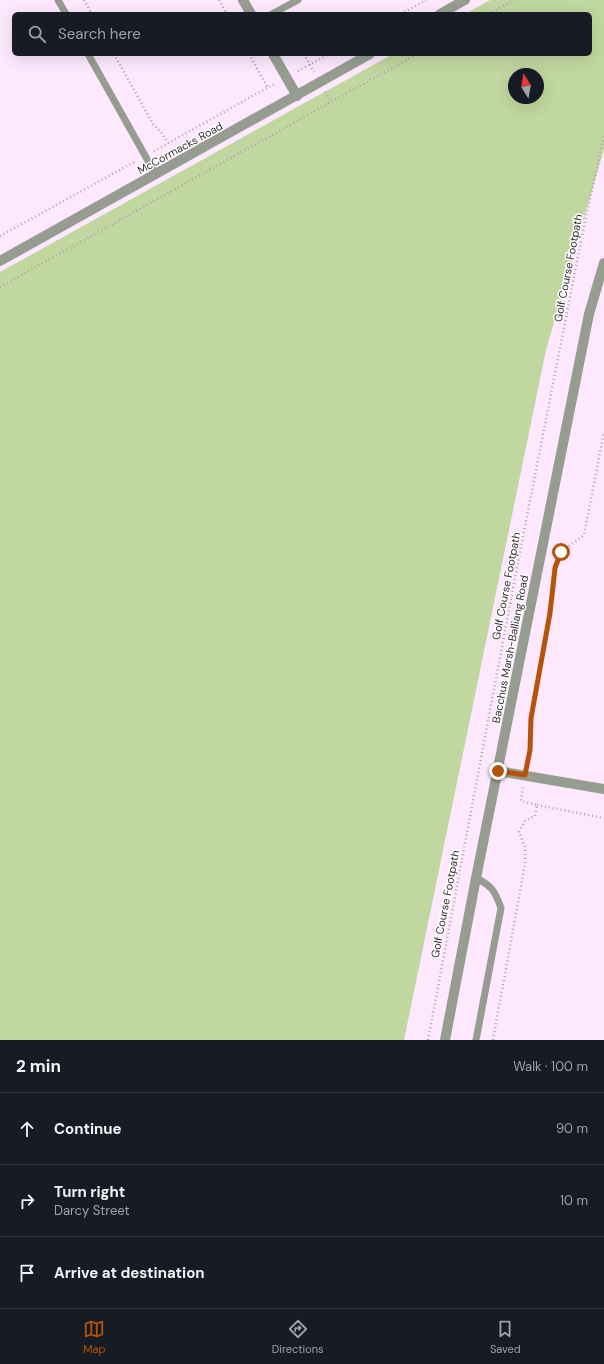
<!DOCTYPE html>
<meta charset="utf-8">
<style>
:root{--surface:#171b24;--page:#242831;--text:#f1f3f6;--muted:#9ea1a6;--line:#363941;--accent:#b45309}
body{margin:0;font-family:"DM Sans",sans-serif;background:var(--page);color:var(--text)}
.compass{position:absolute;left:508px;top:68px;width:36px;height:36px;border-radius:50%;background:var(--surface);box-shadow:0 4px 16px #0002;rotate:349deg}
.stop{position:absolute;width:12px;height:12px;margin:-9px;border:3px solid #b45309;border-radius:50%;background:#fff}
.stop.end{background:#b45309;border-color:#fff;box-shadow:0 1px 4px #0008}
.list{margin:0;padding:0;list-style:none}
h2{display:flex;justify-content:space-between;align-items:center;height:52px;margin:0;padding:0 16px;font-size:17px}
h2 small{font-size:13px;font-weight:400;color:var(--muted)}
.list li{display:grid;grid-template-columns:26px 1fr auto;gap:12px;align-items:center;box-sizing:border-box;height:72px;padding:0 16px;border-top:1px solid var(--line)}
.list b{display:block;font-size:15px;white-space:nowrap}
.list p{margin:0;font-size:13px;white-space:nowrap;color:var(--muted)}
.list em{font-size:13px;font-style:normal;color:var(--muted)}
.icon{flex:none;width:22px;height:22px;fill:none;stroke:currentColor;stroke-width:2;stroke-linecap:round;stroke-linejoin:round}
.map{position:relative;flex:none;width:604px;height:1040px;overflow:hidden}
.search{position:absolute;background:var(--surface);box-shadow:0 4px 16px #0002;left:12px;right:12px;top:12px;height:44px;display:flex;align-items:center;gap:10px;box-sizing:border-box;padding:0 14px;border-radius:6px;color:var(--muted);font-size:15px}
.sheet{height:268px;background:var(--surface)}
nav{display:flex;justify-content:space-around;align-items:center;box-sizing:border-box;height:56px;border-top:1px solid var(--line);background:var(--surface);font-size:11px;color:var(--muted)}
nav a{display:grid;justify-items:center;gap:2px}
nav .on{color:var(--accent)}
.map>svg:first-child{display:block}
</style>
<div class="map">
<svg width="604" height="1040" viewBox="0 0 604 1040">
<rect width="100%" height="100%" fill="#fde8fe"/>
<path fill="#c1d7a0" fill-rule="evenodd" d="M490,0H604V149L546,350L404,1040H0V272L393,54H590V14H465ZM514,74H538V98H514Z"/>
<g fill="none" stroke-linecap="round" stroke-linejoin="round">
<g stroke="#b2a1b3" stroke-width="2.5" stroke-dasharray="1 3" stroke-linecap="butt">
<polyline points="84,0 92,14"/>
<polyline points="219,0 227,14"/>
<polyline points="401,14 426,0"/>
<polyline points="489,14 514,0"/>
<polyline points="114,54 153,124 161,132 168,143"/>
<polyline points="249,54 268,88"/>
<polyline points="304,54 314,72"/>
<polyline points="298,71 329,54"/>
<polyline points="325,92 331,102"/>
<polyline points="154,151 276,83"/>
<polyline points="0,236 136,161"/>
<polyline points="0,287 417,54"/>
<polyline points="528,763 530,750 531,718 550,613 555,568 561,552 584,535 604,432"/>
<polyline points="537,805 604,818"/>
<polyline points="428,1040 517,567 583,231 604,136"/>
<polyline points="493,1040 525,864 525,847 519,832 525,821 535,816 537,805 521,801 523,787"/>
</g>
<g stroke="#969d90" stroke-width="7">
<polyline points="58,0 66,14"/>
<polyline points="272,14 298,0"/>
<polyline points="88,54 156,175"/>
<path d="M476,878C492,886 495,891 501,908L476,1040"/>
</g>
<g stroke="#969d90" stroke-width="10">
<polyline points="243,0 251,14"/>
<polyline points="440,14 465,0"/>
<polyline points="273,54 297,96"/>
<polyline points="0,261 370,54"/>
<polyline points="498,771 604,789"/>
</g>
<polyline stroke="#969d90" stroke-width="10" points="445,1040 476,878 589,314 604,263"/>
</g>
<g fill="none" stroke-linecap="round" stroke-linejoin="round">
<polyline stroke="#b45309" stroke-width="5" points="498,771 525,775 530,750 531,718 550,613 555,568 561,552"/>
</g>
<g text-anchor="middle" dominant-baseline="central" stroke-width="3" stroke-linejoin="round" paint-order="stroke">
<g font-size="11" fill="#362c37" stroke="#fdfdfd">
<text transform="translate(180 148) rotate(-29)">McCormacks Road</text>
<text transform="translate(568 268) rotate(-79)">Golf Course Footpath</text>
<text transform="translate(506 586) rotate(-79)">Golf Course Footpath</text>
<text transform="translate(510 649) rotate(-79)">Bacchus Marsh-Balliang Road</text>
<text transform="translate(445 904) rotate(-79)">Golf Course Footpath</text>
</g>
</g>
</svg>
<svg class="compass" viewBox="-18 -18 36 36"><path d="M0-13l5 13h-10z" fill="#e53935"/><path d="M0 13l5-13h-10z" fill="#9ea1a6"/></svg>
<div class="stop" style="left:561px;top:552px"></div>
<div class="stop end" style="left:498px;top:771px"></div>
<div class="search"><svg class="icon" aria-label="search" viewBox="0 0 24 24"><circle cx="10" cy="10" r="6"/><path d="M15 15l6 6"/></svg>Search here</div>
</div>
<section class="sheet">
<h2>2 min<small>Walk · 100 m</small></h2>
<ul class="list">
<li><svg class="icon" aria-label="ahead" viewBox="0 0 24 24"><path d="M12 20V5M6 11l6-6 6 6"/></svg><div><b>Continue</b></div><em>90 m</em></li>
<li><svg class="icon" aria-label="right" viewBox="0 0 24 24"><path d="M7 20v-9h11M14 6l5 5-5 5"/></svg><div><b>Turn right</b><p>Darcy Street</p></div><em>10 m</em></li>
<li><svg class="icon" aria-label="arrive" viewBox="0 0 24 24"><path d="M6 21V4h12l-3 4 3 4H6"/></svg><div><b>Arrive at destination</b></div></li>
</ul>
</section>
<nav>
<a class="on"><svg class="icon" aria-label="map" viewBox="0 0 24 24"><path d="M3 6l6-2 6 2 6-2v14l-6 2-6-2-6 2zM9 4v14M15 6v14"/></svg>Map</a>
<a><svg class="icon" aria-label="directions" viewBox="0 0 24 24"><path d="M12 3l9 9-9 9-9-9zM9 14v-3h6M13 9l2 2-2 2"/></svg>Directions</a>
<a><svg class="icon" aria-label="saved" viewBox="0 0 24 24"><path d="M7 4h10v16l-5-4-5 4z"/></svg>Saved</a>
</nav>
